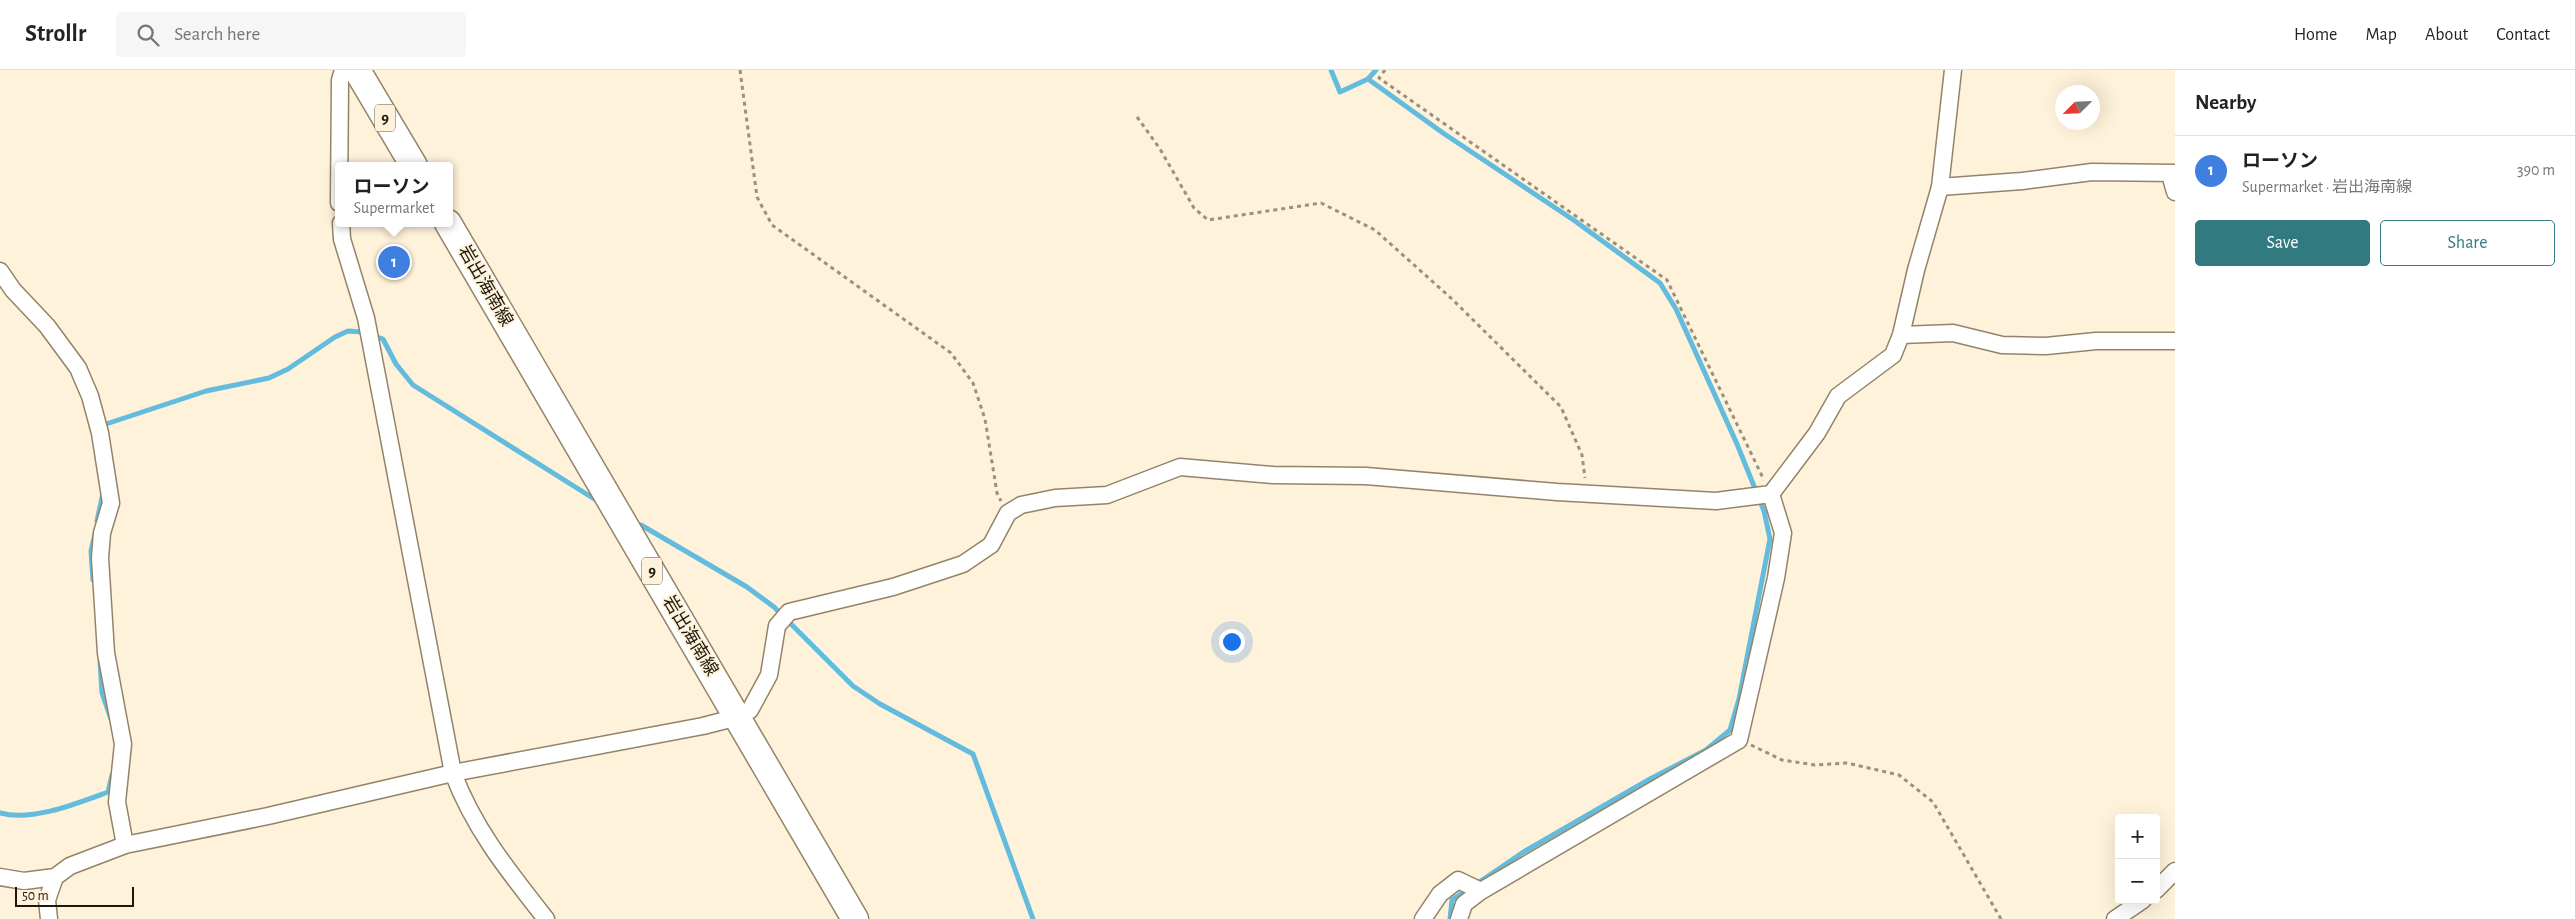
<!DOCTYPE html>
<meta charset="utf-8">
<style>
:root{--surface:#fff;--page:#f6f6f6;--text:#222;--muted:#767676;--line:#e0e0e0;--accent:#317a7f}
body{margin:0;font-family:"Alegreya Sans","Noto Sans JP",sans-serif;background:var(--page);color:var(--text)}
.controls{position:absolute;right:15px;bottom:15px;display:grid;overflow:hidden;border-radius:5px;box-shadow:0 5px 20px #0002}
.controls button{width:45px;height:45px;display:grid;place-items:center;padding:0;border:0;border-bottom:1px solid var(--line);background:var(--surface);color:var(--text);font:25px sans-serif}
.compass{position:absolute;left:2055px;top:15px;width:45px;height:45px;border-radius:50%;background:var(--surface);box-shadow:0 5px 20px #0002;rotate:246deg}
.scale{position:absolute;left:15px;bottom:12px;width:119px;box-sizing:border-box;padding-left:5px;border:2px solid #1d180d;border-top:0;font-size:14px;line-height:18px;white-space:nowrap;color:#1d180d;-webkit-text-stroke:4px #fff2da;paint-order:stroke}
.you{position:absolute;left:1231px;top:571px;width:18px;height:18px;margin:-12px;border:4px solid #fff;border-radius:50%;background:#1a73e8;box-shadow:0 0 0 8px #1a73e833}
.badge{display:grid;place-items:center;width:32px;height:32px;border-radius:50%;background:var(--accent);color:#fff;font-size:16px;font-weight:700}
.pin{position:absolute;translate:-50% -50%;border:2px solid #fff;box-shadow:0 1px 5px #0006}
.popup{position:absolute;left:335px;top:92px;width:118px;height:65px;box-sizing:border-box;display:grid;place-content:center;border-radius:5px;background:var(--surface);filter:drop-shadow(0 1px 4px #0005);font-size:16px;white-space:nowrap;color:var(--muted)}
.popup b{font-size:19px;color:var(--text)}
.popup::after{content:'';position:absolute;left:50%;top:100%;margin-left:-10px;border:10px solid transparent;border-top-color:var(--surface)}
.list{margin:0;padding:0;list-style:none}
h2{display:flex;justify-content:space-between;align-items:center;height:65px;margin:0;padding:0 20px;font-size:21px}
h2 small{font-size:16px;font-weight:400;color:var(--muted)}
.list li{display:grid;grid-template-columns:32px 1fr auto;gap:15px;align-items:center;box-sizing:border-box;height:70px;padding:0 20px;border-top:1px solid var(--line)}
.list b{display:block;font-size:19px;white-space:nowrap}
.list p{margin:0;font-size:16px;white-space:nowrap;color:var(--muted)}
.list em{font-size:16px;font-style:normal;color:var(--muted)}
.actions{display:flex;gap:10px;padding:15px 20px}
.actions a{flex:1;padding:11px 0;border:1px solid var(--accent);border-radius:5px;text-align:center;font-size:18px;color:var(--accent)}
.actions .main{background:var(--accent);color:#fff}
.icon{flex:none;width:28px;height:28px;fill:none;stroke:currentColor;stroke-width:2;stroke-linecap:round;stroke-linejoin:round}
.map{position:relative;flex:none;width:2175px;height:849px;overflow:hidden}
header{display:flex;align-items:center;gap:30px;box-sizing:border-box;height:70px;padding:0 25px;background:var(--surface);border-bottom:1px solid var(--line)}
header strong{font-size:24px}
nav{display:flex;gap:28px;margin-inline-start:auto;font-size:18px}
.search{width:350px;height:45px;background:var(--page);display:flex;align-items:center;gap:12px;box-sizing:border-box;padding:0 18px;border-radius:5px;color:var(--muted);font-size:19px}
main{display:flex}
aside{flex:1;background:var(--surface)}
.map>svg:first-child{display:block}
</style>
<header>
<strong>Strollr</strong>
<div class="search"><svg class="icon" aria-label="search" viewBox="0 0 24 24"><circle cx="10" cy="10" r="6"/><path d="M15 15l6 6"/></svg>Search here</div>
<nav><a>Home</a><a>Map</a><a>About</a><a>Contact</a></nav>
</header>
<main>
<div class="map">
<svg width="2175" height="849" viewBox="0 0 2175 849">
<rect width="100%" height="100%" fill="#fff2da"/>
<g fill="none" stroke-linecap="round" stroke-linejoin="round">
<g stroke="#63bbdd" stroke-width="5">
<polyline points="1331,0 1340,22 1368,9 1376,0"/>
<polyline points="1368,9 1443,63 1575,151 1660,213 1676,239 1737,374 1764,441 1770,469 1739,629 1730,660 1706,680 1650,709 1525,781 1475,815"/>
<polyline points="100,356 206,321 269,308 288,299 335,267 348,261 362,262 383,269 396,294 413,315 596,430"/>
<polyline points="97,451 103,423"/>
<polyline points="641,455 747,517 774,537 853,616 880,634 973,684 1033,849"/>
<polyline points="93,510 91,481 95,464"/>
<polyline points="100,591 102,623 111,649"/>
<path d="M0,743C32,752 78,733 108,722L112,705"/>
<polyline points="1450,849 1452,830 1468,819"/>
</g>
<defs>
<g id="minor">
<polyline points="2170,104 2175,122"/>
<polyline points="1940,117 2022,111 2092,102 2175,103"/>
<polyline points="339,133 340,10 343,0"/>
<path d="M341,153L342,169L366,248L453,703C474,759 509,802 546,849"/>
<polyline points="0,201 13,220 47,256 78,298 90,326 100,363 111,433 102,463 100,488 106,583 123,674 117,732 125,775"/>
<polyline points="1901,265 1953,263 2002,275 2046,276 2096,271 2175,271"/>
<polyline points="0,807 24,811 55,807 70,796 125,775 268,746 453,703 703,656 738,647 750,640 769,605 777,556 789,542 893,517 963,494 991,475 1008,443 1021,435 1055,428 1107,425 1180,397 1273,405 1366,406 1557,422 1716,431 1771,424 1817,363 1838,326 1893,285 1901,265 1916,200 1940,117 1953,0"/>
<polyline points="2156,820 2175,801"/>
<polyline points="49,849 47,830 55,807"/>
<polyline points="1423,849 1440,824 1458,810 1481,821"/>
<polyline points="1459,849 1464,834 1481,821 1739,670 1776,508 1783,463 1771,424"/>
<polyline points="2115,849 2143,830"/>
</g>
<g id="primary">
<polyline points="357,0 414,96"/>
<polyline points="448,153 855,849"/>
</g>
</defs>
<use href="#minor" stroke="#928468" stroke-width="19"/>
<use href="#primary" stroke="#928468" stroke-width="29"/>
<g stroke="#9a907e" stroke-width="3" stroke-dasharray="4 4" stroke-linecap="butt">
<polyline points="740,0 757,127 772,155 951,283 973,313 985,349 997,423 1001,431"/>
<polyline points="1385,0 1379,8 1667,210 1764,410"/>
<polyline points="1137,47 1160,79 1194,138 1208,150 1321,133 1375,160 1452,229 1561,337 1582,385 1585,408"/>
<polyline points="1751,675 1782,690 1815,695 1847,693 1899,705 1933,732 2001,849"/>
</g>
<use href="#minor" stroke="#fff" stroke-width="16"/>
<use href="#primary" stroke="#fff" stroke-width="26"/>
</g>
<g text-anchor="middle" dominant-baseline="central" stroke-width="4" stroke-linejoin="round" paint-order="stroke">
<g fill="#fff2da" stroke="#61594a" stroke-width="1">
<rect x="375" y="34.5" width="20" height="27" rx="4"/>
<rect x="642" y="487.5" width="20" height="27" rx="4"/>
</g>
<g font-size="16" font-weight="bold" fill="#1d180d">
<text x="385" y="48">9</text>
<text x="652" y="501">9</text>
</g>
<g font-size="18" fill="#1d180d" stroke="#fff2da">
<text transform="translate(485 216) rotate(60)">岩出海南線</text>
<text transform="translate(690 566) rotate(59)">岩出海南線</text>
</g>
</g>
</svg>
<div class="controls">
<button>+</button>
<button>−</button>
</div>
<svg class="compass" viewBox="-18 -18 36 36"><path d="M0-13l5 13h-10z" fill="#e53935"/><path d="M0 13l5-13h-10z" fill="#767676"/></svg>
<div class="scale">50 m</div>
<div class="you"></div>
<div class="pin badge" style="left:394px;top:192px;background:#3f7fe0">1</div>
<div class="popup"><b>ローソン</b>Supermarket</div>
</div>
<aside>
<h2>Nearby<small></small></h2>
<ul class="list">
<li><span class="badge" style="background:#3f7fe0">1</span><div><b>ローソン</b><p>Supermarket · 岩出海南線</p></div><em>390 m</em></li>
</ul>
<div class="actions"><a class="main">Save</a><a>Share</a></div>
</aside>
</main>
